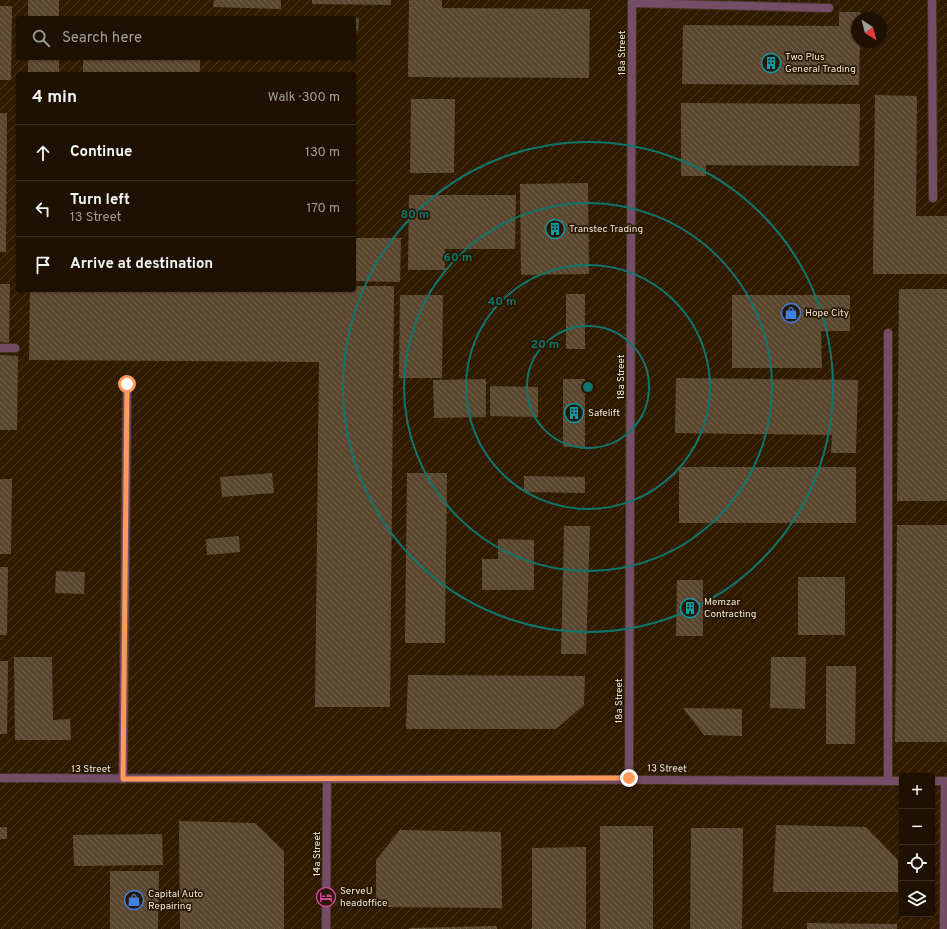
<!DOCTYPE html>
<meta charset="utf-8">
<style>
:root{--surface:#1e1101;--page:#261a0b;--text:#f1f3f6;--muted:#a19d99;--line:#3c3123}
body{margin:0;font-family:Overpass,sans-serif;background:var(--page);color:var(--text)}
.controls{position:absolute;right:12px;bottom:12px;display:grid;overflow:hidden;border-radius:4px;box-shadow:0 1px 3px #0004}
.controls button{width:36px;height:36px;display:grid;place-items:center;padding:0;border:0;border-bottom:1px solid var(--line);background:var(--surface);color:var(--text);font:20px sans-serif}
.compass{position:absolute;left:851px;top:12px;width:36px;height:36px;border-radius:50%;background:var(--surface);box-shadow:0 1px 3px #0004;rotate:144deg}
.stop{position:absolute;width:12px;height:12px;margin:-9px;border:3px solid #ff9b5a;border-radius:50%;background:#fff}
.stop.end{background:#ff9b5a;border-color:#fff;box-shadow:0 1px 4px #0008}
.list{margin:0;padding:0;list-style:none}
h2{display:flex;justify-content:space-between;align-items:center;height:52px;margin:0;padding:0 16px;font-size:17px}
h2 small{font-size:13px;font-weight:400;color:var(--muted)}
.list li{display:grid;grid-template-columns:26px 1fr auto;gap:12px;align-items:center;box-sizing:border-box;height:56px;padding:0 16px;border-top:1px solid var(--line)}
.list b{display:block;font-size:15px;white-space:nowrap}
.list p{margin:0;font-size:13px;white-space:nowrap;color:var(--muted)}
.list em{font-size:13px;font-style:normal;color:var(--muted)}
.icon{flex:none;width:22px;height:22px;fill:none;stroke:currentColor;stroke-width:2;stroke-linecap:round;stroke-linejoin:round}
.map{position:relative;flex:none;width:947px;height:929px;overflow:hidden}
.search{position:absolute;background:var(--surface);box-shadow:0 1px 3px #0004;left:16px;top:16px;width:340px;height:44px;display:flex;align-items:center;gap:10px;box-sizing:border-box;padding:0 14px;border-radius:4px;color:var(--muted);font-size:15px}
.panel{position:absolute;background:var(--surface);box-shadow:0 1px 3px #0004;left:16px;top:72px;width:340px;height:220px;border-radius:4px}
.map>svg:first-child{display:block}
</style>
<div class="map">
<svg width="947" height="929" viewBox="0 0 947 929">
<defs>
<pattern id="industrial-furrows" width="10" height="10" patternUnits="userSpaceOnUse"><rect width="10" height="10" fill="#311b00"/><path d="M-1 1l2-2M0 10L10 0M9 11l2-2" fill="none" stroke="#4f3c25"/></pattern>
<pattern id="building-back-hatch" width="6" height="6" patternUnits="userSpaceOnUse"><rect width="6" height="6" fill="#5b472f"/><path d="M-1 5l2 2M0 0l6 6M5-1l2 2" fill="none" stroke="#73624d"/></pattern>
</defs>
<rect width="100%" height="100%" fill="#281701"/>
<path fill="url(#industrial-furrows)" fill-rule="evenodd" d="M0,0H947V929H0ZM18,18H354V58H18ZM857,18H881V42H857ZM18,74H354V290H18ZM902,776H932V914H902Z"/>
<g fill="url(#building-back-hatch)">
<rect x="28" y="0" width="31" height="18"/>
<polygon points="214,0 281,0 281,9 213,7"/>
<polygon points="312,0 391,0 391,5 312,4"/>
<polygon points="409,0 442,0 442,8 590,9 589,78 408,77"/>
<polygon points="0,6 12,6 11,80 0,80"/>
<polygon points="839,12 861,12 861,18 857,18 857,42 860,42 859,85 682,84 683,25 839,26"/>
<polygon points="354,18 359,18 358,31 354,30"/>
<rect x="28" y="58" width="31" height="16"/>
<rect x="83" y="58" width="117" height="16"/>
<polygon points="875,95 917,96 916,216 947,216 947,274 873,274"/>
<polygon points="411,99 455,99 454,173 410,173"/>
<polygon points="681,103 860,104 859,166 706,165 706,176 681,176"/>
<polygon points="0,113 7,113 6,252 0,252"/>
<polygon points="588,183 589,274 521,275 520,184"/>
<polygon points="409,195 516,195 515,249 445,249 445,270 408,270"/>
<polygon points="354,238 401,238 400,282 354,281"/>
<polygon points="0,284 10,284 9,343 0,342"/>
<polygon points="354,286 394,286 390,707 315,707 319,362 29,360 30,290 354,290"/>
<polygon points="899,289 947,289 947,501 897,501"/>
<rect x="566" y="294" width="19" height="55"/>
<polygon points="400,295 443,295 442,378 399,378"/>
<polygon points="732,295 850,295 850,331 821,331 822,368 732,368"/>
<polygon points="0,355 18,356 17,430 0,430"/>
<polygon points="676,378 858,380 856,453 831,453 832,435 675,433"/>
<polygon points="486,379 486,417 434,418 433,380"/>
<rect x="563" y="379" width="22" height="68"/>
<polygon points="490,386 538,387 538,417 490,416"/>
<rect x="679" y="467" width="177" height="56"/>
<polygon points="272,473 274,493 222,497 220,477"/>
<polygon points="407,473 447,473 445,643 405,643"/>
<polygon points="524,476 585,477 585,493 524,492"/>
<polygon points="0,479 12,479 11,554 0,554"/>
<polygon points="897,525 947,525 947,742 895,742"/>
<polygon points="564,526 590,526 586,654 561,654"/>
<polygon points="239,536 240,552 207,555 206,539"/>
<polygon points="498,539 534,540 534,590 482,590 482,559 498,559"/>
<polygon points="0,567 8,567 7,635 0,635"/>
<polygon points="56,571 85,572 84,594 55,593"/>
<rect x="798" y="577" width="47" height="58"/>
<polygon points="677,580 703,580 703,636 676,636"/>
<polygon points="14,657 52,657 53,720 70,719 71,740 15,740"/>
<polygon points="771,657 806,657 805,709 770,708"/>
<polygon points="0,661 8,661 7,734 0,734"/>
<polygon points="826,666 856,666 855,744 826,744"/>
<polygon points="408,675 585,676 584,705 556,729 406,729"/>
<polygon points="683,708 742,709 742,736 704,735"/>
<polygon points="179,821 255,823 284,851 284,929 180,929"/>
<polygon points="776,825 866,827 898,860 898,892 773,892"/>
<rect x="600" y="826" width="53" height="103"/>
<rect x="0" y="827" width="7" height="12"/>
<polygon points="691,828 743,828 742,929 690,929"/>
<polygon points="400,830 501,832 502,908 376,907 376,860"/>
<polygon points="162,834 163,865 74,866 73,835"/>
<polygon points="586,847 586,929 532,929 532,848"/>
<polygon points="110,871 159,871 158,929 110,929"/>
<polygon points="807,923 897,924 897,929 807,929"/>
<polygon points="497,926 497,929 409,929 409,928"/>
</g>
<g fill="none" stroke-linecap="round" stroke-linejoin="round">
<defs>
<g id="lane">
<polyline points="932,0 933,198"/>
<polyline points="632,3 829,8"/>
<polyline points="888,333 888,781"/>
<polyline points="0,348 15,348"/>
<path d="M0,778C301,780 601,778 902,781"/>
<polyline points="629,778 632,0"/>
<polyline points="123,779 127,384"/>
<polyline points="932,781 947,781"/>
<polyline points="326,929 327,780"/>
<polyline points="944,929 945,781"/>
</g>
</defs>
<use href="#lane" stroke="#44341f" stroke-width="10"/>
<use href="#lane" stroke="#744d66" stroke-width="8"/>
</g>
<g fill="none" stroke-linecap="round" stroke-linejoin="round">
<polyline stroke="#ff9b5a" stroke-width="5" points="127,384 123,779 629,778"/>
</g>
<g fill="none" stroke="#0f766e" stroke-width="2">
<circle cx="588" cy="387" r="61"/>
<circle cx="588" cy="387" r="122"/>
<circle cx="588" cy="387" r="184"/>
<circle cx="588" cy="387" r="245"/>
</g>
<defs>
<symbol id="building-ring" viewBox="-11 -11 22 22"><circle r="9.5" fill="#281701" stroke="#0f9aa8" stroke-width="1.5"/><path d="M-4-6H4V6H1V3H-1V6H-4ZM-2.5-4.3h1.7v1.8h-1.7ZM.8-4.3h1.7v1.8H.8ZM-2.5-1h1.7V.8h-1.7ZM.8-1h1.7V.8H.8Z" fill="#0f9aa8"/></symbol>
<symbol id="shop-ring" viewBox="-11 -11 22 22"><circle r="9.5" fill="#281701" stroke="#3f7fe0" stroke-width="1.5"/><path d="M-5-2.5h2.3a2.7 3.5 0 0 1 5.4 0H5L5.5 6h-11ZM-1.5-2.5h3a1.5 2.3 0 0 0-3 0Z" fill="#3f7fe0"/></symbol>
<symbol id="hotel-ring" viewBox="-11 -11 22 22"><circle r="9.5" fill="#281701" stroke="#d1479c" stroke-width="1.5"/><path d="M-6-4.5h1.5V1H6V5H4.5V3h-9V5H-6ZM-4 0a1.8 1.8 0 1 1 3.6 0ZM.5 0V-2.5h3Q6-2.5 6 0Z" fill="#d1479c"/></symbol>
</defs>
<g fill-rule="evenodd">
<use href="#building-ring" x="760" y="52" width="22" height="22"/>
<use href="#building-ring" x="544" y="218" width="22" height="22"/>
<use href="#shop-ring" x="780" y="302" width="22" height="22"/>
<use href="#building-ring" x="563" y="402" width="22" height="22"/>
<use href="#building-ring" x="679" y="597" width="22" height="22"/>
<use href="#hotel-ring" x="315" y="886" width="22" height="22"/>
<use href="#shop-ring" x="123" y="889" width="22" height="22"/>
</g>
<g text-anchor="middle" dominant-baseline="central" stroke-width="3.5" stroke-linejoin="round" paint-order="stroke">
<g font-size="10" fill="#f3e7d9" stroke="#281701">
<text transform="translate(622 53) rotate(-90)">18a Street</text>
<text transform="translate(621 377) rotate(-90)">18a Street</text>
<text transform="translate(619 701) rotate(-90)">18a Street</text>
<text x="91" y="769">13 Street</text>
<text transform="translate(667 769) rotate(1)">13 Street</text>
<text transform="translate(317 854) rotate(-90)">14a Street</text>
</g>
<g font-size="10" fill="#f3e7d9" stroke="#281701" text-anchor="start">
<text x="785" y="57">Two Plus<tspan x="785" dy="12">General Trading</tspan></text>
<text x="569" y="229">Transtec Trading</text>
<text x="805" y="313">Hope City</text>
<text x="588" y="413">Safelift</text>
<text x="704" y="602">Memzar<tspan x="704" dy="12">Contracting</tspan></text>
<text x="340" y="891">ServeU<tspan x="340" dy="12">headoffice</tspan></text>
<text x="148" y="894">Capital Auto<tspan x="148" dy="12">Repairing</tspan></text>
</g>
</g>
<circle cx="588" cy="387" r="6" fill="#0f766e" stroke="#281701" stroke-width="2"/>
<g font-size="12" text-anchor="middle" font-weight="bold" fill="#0f766e" stroke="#281701" stroke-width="3.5" stroke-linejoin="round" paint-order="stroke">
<text x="415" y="218">80 m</text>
<text x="458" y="261">60 m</text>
<text x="502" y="305">40 m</text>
<text x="545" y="348">20 m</text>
</g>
</svg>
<div class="controls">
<button>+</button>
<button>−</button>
<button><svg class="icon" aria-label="locate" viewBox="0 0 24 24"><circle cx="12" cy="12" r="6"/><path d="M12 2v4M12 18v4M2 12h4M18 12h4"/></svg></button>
<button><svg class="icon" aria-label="layers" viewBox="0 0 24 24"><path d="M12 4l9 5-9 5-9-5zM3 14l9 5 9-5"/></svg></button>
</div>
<svg class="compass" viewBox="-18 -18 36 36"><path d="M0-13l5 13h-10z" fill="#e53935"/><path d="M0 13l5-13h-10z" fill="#a19d99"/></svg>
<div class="stop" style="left:127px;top:384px"></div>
<div class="stop end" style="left:629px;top:778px"></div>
<div class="search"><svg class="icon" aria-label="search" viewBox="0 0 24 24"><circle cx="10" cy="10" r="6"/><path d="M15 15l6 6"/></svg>Search here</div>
<section class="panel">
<h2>4 min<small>Walk · 300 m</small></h2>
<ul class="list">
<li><svg class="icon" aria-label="ahead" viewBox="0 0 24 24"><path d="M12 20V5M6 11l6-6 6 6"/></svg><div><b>Continue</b></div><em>130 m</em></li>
<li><svg class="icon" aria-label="left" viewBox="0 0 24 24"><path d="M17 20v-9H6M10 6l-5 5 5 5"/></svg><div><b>Turn left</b><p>13 Street</p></div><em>170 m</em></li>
<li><svg class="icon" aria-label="arrive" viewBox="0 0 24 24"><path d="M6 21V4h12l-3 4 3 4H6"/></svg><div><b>Arrive at destination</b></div></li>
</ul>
</section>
</div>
